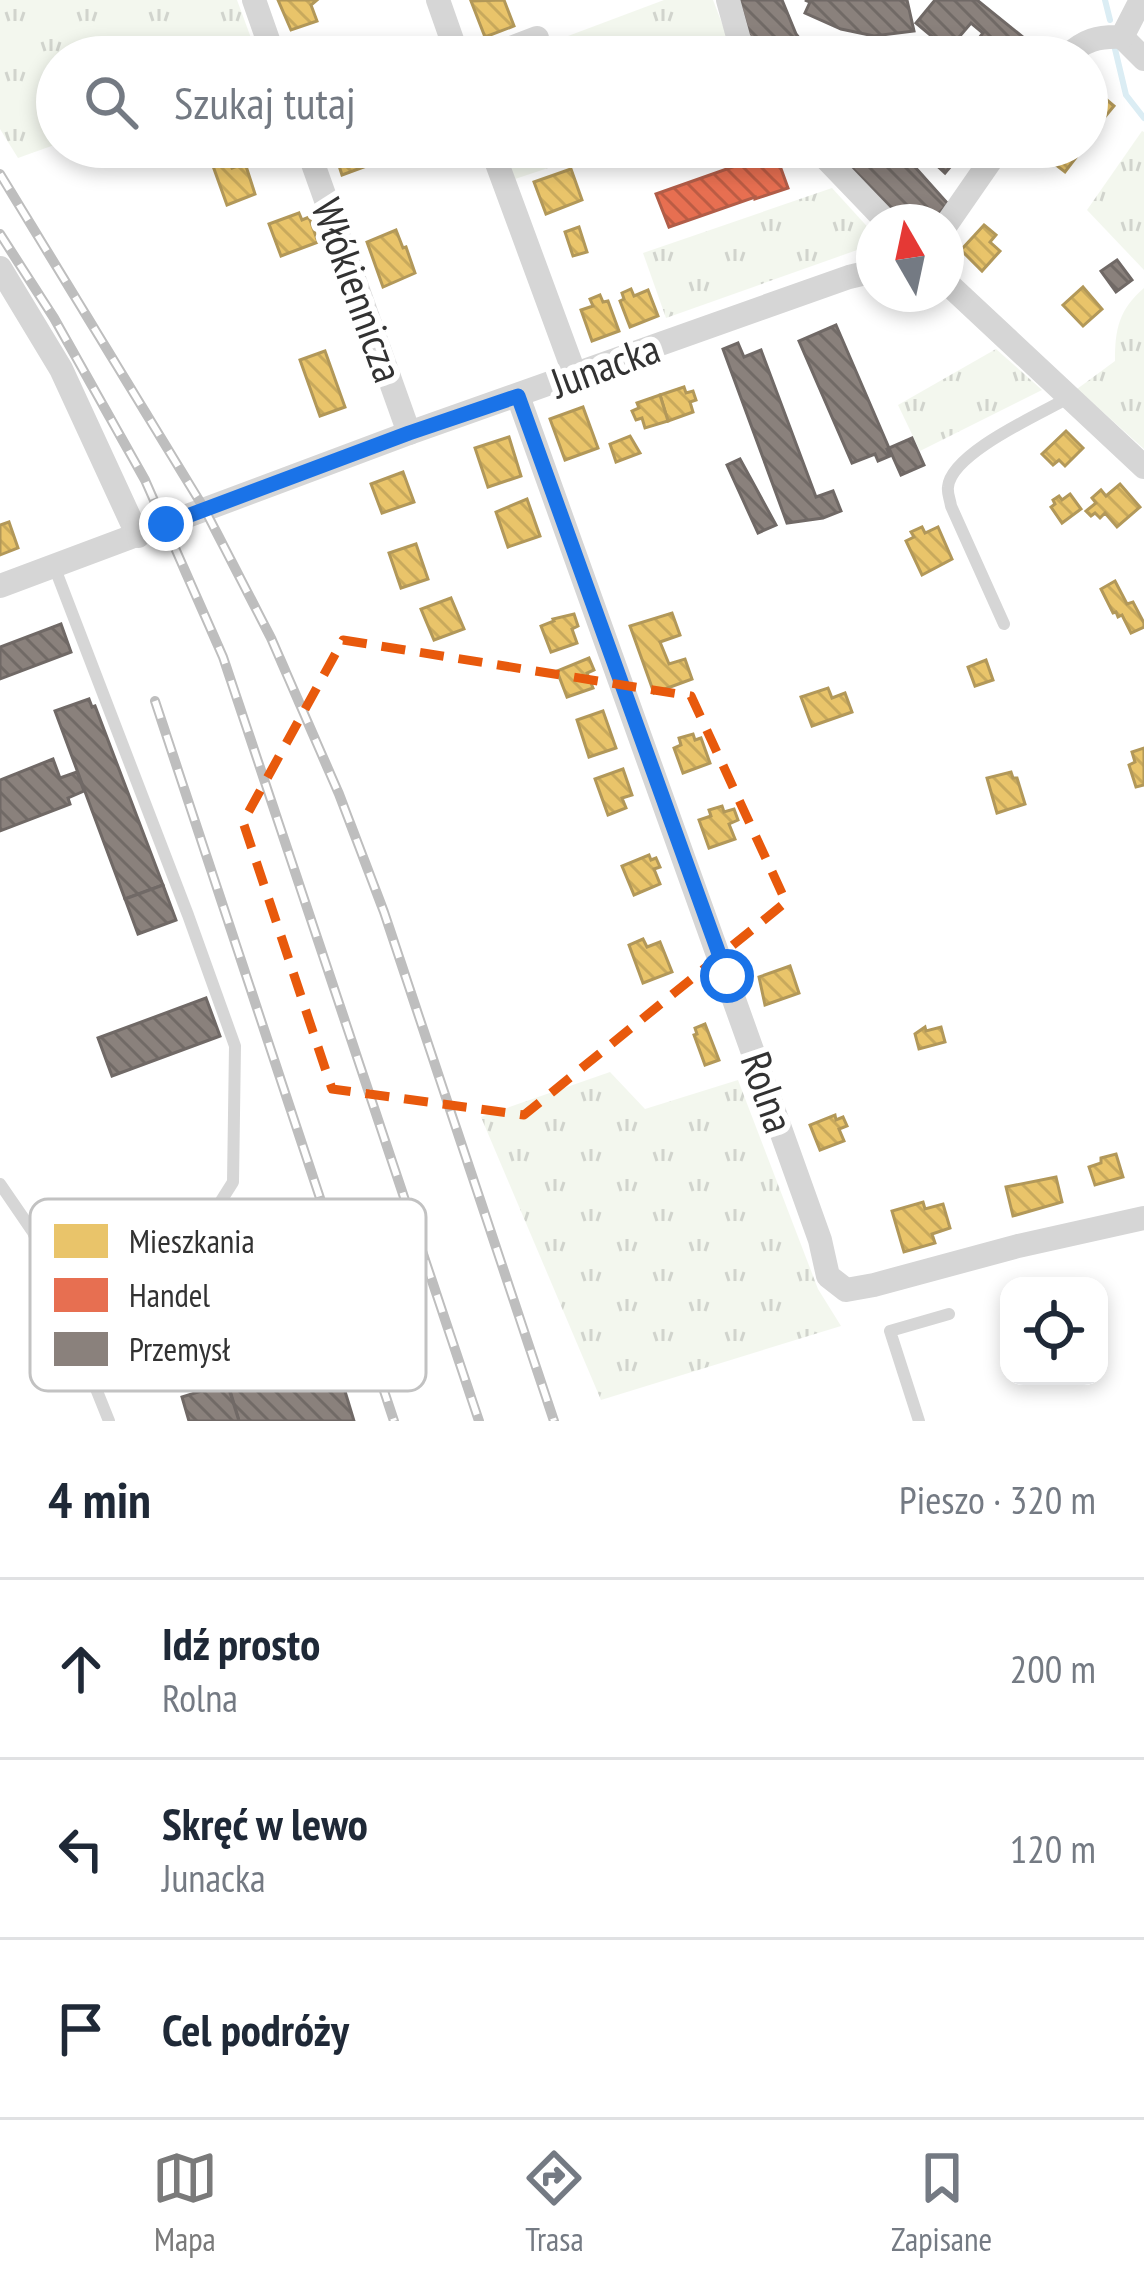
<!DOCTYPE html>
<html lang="pl">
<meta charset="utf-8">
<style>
:root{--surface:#fff;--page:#f6f6f7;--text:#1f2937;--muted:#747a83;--line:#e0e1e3;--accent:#7a7a7a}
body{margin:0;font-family:"PT Sans Narrow",sans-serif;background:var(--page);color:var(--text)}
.controls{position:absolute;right:36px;bottom:36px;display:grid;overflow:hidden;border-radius:24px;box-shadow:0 6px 18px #0003}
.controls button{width:108px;height:108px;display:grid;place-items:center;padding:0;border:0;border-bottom:3px solid var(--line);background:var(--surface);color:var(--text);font:60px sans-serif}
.compass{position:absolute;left:856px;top:204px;width:108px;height:108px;border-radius:50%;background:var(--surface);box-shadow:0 6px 18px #0003;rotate:351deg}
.stop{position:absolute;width:36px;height:36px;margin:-27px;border:9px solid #1a73e8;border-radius:50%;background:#fff}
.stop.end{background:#1a73e8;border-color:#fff;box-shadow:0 3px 12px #0008}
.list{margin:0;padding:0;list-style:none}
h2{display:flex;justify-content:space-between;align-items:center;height:156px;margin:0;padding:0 48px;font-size:51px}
h2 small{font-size:39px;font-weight:400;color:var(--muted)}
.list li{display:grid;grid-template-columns:78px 1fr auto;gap:36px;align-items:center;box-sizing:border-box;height:180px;padding:0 48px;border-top:3px solid var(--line)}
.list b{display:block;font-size:45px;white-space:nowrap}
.list p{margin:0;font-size:39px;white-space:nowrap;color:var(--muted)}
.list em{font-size:39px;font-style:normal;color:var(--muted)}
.icon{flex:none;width:66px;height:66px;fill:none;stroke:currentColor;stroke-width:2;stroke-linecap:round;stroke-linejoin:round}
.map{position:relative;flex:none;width:1144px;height:1421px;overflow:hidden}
.search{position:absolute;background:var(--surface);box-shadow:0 6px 18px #0003;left:36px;right:36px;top:36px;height:132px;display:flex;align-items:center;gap:30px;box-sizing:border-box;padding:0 42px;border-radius:66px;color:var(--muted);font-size:45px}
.sheet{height:696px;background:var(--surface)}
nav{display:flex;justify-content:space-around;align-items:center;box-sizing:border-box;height:168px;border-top:3px solid var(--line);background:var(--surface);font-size:33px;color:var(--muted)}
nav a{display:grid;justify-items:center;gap:6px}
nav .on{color:var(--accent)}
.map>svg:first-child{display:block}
</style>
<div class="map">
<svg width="1144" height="1421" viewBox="0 0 1144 1421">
<defs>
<pattern id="grass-tufts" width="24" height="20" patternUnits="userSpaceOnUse" patternTransform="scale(3)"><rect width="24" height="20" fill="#f3f7ee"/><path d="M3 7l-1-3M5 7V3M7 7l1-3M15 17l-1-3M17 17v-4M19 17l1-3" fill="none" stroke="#d1d4cd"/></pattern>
<pattern id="homes-back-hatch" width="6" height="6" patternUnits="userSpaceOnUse" patternTransform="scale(3)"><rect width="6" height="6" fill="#e9c46a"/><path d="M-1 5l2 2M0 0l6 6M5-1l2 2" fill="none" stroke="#c8a95c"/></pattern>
<pattern id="shops-back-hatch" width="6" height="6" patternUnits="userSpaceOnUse" patternTransform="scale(3)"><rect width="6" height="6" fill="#e76f51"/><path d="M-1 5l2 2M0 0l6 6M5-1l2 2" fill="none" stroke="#bc5c44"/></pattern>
<pattern id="industry-back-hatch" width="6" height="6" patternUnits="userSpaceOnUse" patternTransform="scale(3)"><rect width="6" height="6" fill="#8a817c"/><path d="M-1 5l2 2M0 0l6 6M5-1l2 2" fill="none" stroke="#716a66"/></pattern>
</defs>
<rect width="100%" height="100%" fill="#fff"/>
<g fill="url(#grass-tufts)">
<polygon points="0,0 237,0 258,57 57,57 57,144 18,158 0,129"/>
<polygon points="664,0 713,0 735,57 512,57"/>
<polygon points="1142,131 1144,132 1144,270 1087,210"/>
<polygon points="504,147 611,147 515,179"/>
<polygon points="832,188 874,234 874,244 666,318 643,253"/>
<path d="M1144,288V449L1077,389L1115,361C1115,328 1119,310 1144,288Z"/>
<polygon points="996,349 1042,390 920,451 898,405"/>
<polygon points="610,1072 645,1109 738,1080 818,1289 841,1326 601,1400 481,1117"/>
</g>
<g fill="url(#homes-back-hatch)" stroke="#b29859" stroke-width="3">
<polygon points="278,0 317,0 311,5 317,21 291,30"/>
<polygon points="504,0 514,26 485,37 471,1"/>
<polygon points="1101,95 1114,106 1099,124 1087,111"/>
<polygon points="333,147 370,147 364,150 369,165 342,175"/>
<polygon points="1043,147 1084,147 1065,172 1043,155 1046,150"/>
<polygon points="228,160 232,168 245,163 255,194 227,205 213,166"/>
<polygon points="571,169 582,200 546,214 534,182"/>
<polygon points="299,213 302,220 309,217 318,242 281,256 269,224"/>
<polygon points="984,225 996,235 990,242 1000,251 982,271 961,250"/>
<polygon points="579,227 587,252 573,256 565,232"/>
<polygon points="396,230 403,248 406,247 415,273 383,287 367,242"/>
<polygon points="1083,287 1102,309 1083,326 1063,305"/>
<polygon points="631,289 634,296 648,290 658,316 630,327 620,301 624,299 622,293"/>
<polygon points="600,295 603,302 608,301 619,331 592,341 581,310 593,306 590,299"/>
<polygon points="325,351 345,407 320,416 300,360"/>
<polygon points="684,387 686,393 693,391 696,400 690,402 693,412 668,421 660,395"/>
<polygon points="660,395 668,421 645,428 642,418 636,420 632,411 639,408 637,403"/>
<polygon points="583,407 598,448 565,460 550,419"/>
<polygon points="1066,431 1083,448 1065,466 1059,460 1053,465 1042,454"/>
<polygon points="630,436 640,453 616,462 610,444"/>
<polygon points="509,437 521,476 488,487 475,448"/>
<polygon points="403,472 414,502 382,513 371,484"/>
<polygon points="1120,484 1140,507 1117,527 1105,513 1100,518 1095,513 1091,516 1086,511 1096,503 1092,498 1101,490 1106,496"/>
<polygon points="1070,494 1081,509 1062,523 1051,507 1055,504 1053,500 1059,496 1062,500"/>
<polygon points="527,499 540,536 508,547 496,512"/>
<polygon points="9,522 18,548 0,555 0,525"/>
<polygon points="922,527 925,533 938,527 952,559 922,575 906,541 914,537 911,532"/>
<polygon points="416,544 428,579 401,588 389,553"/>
<polygon points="1115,581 1127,604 1133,602 1144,623 1144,627 1131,633 1122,615 1118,617 1116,612 1113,613 1101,589"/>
<polygon points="451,598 464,629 434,640 421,609"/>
<polygon points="672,613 680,635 660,642 669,664 685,659 692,679 654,693 630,626"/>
<polygon points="574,614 578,626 572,629 577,643 551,652 541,626 554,621 553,619"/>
<polygon points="589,658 594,670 587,673 593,688 567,697 557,671"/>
<polygon points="986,660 993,680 975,686 968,667"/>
<polygon points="828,688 832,698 845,693 852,712 812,726 801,697"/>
<polygon points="603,711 616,748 589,757 577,720"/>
<polygon points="693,734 695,740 701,738 710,763 683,773 674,748 681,745 679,738"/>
<polygon points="1144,748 1144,785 1136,787 1129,765 1135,762 1132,752"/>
<polygon points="623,769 632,795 622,798 626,808 608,815 595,779"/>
<polygon points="1011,772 1013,778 1017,778 1025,804 997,813 987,778"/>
<polygon points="722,806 724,812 734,809 738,820 729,824 735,839 709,848 699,820 711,816 709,810"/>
<polygon points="649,855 651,860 656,858 660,867 654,869 660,884 634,895 622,866"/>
<polygon points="643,939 647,947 660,942 672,972 643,983 629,945"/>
<polygon points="790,966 799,993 765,1005 759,977"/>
<polygon points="705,1024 719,1060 705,1065 694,1035 697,1034 695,1028"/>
<polygon points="925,1027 926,1031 941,1027 945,1042 919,1049 915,1034"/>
<polygon points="835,1115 836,1120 843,1117 847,1126 839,1129 844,1141 820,1150 810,1125"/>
<polygon points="1116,1154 1123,1177 1095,1185 1089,1167 1101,1163 1101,1158"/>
<polygon points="1056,1177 1062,1202 1013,1216 1006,1187"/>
<polygon points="923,1202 925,1209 943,1204 950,1228 932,1234 935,1243 904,1252 892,1211"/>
</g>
<polygon fill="url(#shops-back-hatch)" stroke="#b15d48" stroke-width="3" points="775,152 788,188 755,199 755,197 669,227 656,194"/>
<g fill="url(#industry-back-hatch)" stroke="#706966" stroke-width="3">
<polygon points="739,0 782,0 796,34 814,57 761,57 749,35"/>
<polygon points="805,0 907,0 914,31 874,36 841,29 805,13 810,2"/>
<polygon points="935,0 977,0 1024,38 1013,51 1020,57 964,57 983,33 971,23 948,50 916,23"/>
<polygon points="831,147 897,147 948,204 930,222 904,222"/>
<polygon points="917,147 967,147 945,173"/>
<polygon points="1117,260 1132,280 1116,292 1101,271"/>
<polygon points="836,325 889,448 887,449 890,456 878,461 875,454 852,463 799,341"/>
<polygon points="738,343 744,357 761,350 816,497 833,491 841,511 823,518 787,523 723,349"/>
<polygon points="912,438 924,465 901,475 889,448"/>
<polygon points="740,459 776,525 758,533 727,465"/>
<polygon points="61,624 71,652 0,679 0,647"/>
<polygon points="89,699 92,707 95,706 163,885 125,899 55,711"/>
<polygon points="53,759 60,778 77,772 84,791 68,798 70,804 0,831 0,780"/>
<polygon points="163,885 176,920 138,934 125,899"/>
<polygon points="206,998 220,1036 112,1076 98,1038"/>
<polygon points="334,1355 354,1421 239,1421 229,1387"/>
<polygon points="227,1383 239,1421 189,1421 182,1397"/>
</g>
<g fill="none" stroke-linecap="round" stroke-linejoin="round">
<g stroke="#dbedf4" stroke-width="6">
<polyline points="1105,0 1110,20"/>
<polyline points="1115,49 1126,95 1144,118"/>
</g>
<g stroke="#d6d6d6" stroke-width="12">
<polyline points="54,566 188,915 235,1046 233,1182 209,1220 152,1248 129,1265 57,1292"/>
<path d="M1004,624L951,506C950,499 947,493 948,487C951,453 1040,414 1068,398"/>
<polyline points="0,1184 33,1232 109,1421"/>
<polyline points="919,1421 890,1331 949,1314"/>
</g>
<g stroke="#d6d6d6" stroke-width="24">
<polyline points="254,0 274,57"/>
<polyline points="438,0 458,57"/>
<polyline points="728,0 739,40 751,57"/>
<polyline points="1122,37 1144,59"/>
<polyline points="487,57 537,38"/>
<path d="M1066,57C1084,40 1098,36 1122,37L1141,0"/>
<polyline points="307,147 409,433"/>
<polyline points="491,147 575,375"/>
<polyline points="815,147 887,222"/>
<polyline points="946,225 1000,147"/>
<polyline points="0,268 61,369 138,536"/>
<polyline points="946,282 1144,467"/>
<polyline points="518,396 820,1240 828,1276 846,1290 874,1285 1018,1246 1144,1218"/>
<polyline points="0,586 409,433 849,277 874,271"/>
</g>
<defs>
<g id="rail">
<polyline points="0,174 205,510 271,638 339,794 384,912 554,1421"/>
<polyline points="0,234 54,318 145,480 223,657 479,1421"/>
<polyline points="155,701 394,1421"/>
</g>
</defs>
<use href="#rail" stroke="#bebebe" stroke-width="10"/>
<use href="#rail" stroke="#fff" stroke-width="6" stroke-dasharray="18" stroke-linecap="butt"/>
</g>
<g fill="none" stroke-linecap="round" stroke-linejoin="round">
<polyline stroke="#1a73e8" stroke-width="15" points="166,524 409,433 518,396 727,976"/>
</g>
<path fill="none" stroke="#e8590c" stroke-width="9" stroke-dasharray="24 15" stroke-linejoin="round" d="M343,640L691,696L786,902L524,1115L332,1089L243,822Z"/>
<g text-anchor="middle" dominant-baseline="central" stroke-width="12" stroke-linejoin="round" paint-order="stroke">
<g font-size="42" fill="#323232" stroke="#fff">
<text transform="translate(358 290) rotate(70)">Włókiennicza</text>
<text transform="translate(605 365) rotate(-20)">Junacka</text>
<text transform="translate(768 1092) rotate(71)">Rolna</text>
</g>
</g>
<rect x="30" y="1199" width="396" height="192" rx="18" fill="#fff" stroke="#c2c2c2" stroke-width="3"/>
<rect x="54" y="1224" width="54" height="34" fill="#e9c46a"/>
<rect x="54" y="1278" width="54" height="34" fill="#e76f51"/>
<rect x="54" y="1332" width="54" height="34" fill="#8a817c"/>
<g font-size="33" fill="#323232">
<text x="129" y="1253">Mieszkania</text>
<text x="129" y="1307">Handel</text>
<text x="129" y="1361">Przemysł</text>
</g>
</svg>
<div class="controls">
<button><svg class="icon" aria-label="locate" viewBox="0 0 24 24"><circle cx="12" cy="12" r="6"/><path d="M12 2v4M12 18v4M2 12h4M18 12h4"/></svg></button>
</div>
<svg class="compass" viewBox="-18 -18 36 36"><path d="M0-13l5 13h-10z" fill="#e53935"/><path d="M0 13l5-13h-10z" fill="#747a83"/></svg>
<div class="stop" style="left:727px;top:976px"></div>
<div class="stop end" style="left:166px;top:524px"></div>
<div class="search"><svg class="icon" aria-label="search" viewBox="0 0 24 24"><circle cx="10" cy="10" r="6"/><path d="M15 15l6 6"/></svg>Szukaj tutaj</div>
</div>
<section class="sheet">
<h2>4 min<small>Pieszo · 320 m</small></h2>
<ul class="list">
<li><svg class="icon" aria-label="ahead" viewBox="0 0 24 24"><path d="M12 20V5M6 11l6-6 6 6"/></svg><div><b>Idź prosto</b><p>Rolna</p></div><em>200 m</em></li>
<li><svg class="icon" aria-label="left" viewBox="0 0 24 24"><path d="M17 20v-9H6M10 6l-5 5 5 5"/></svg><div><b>Skręć w lewo</b><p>Junacka</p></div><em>120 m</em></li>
<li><svg class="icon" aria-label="arrive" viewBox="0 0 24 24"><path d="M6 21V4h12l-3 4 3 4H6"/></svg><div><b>Cel podróży</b></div></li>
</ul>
</section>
<nav>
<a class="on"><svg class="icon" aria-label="map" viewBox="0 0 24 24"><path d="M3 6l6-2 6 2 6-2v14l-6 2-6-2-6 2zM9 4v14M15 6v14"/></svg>Mapa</a>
<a><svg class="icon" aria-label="directions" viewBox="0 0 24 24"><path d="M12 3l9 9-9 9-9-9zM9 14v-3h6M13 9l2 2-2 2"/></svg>Trasa</a>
<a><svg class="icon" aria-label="saved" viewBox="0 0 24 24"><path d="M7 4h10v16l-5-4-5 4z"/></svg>Zapisane</a>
</nav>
